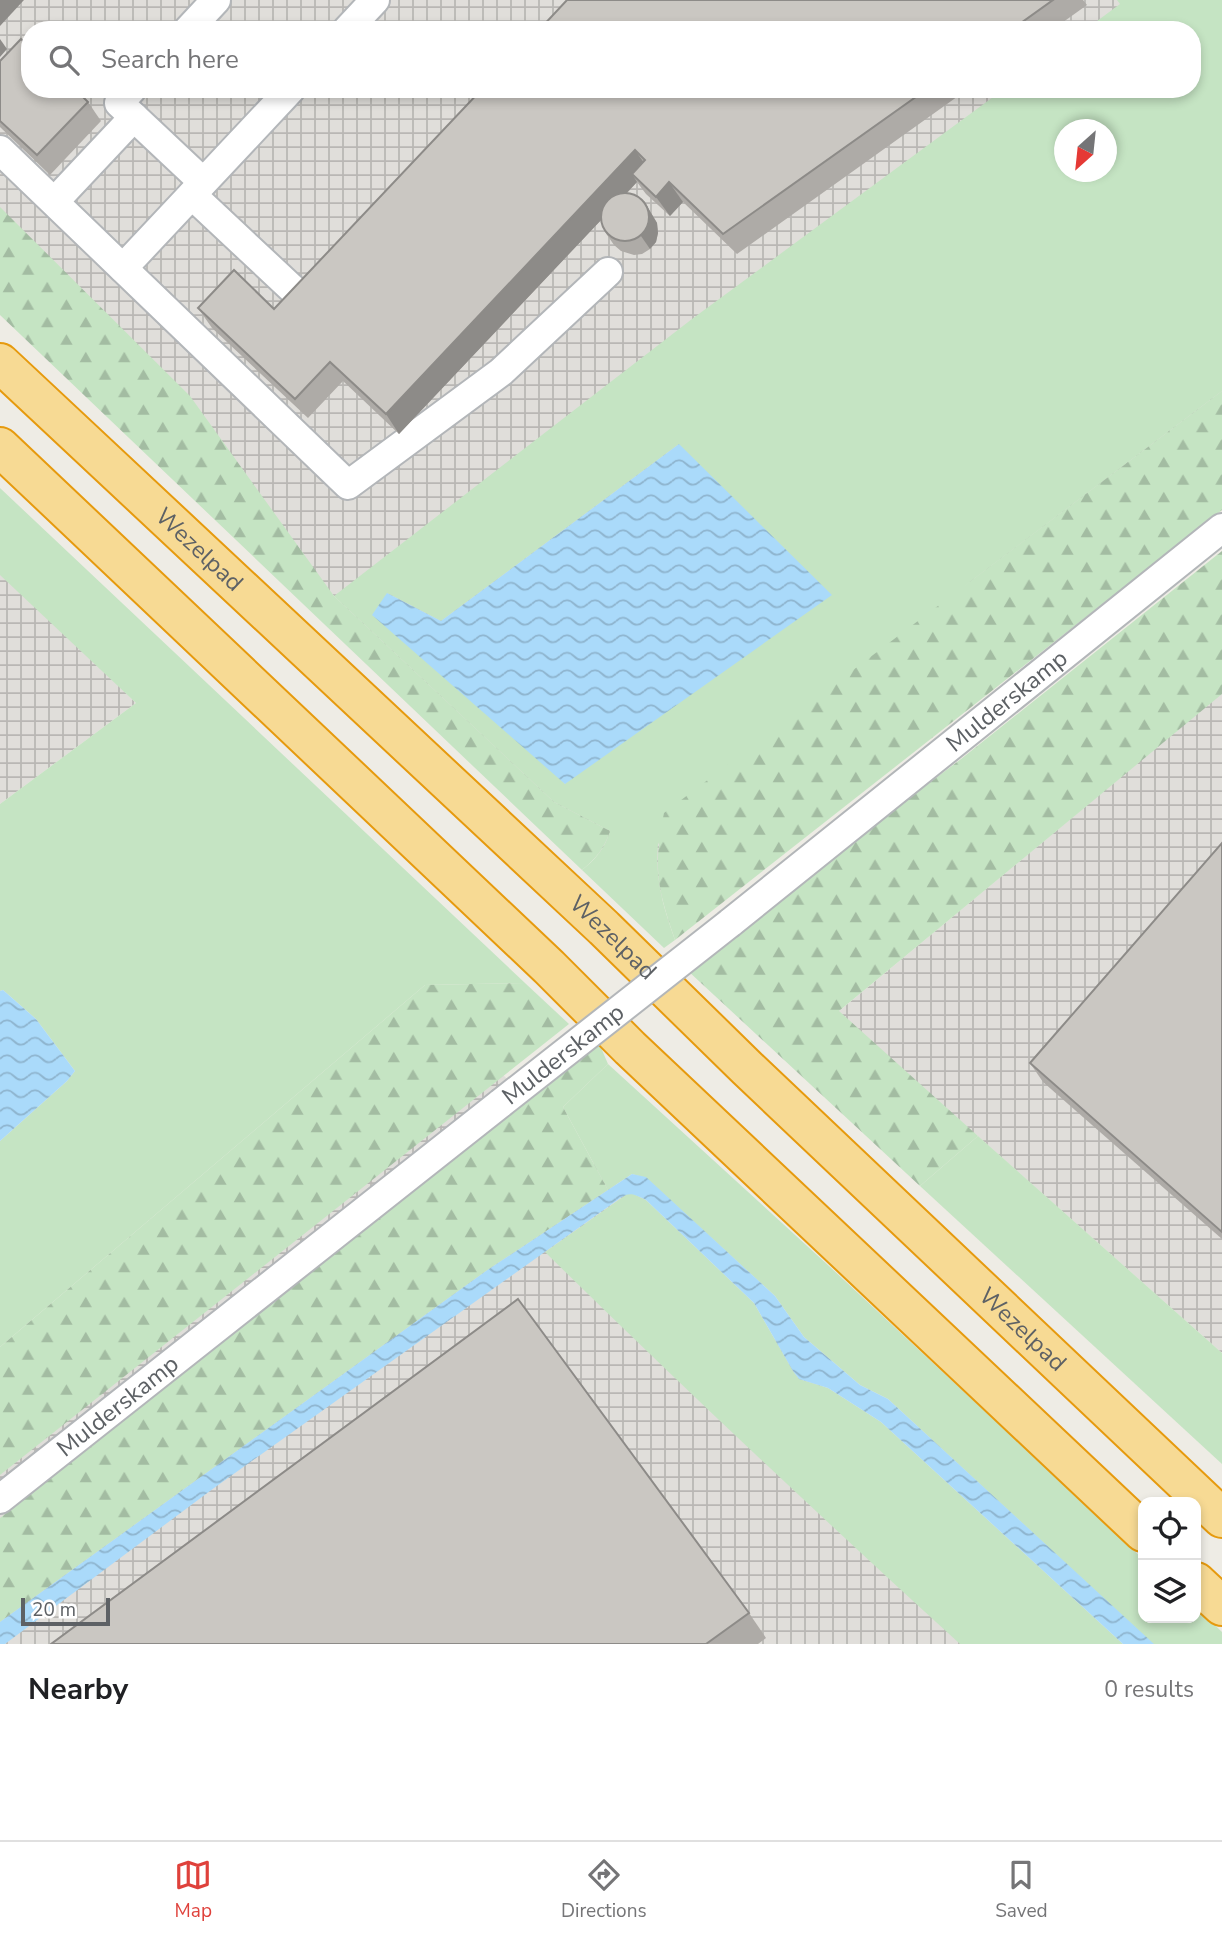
<!DOCTYPE html>
<style>
:root{--surface:#fff;--page:#f2f2f2;--text:#202124;--muted:#757577;--line:#e0e0e0;--accent:#df413b}
body{margin:0;font-family:"Nunito Sans",sans-serif;background:var(--page);color:var(--text)}
.controls{position:absolute;right:21px;bottom:21px;display:grid;overflow:hidden;border-radius:14px;box-shadow:0 4px 10px #0003}
.controls button{width:63px;height:63px;display:grid;place-items:center;padding:0;border:0;border-bottom:2px solid var(--line);background:var(--surface);color:var(--text);font:35px sans-serif}
.compass{position:absolute;left:1054px;top:119px;width:63px;height:63px;border-radius:50%;background:var(--surface);box-shadow:0 4px 10px #0003;rotate:207deg}
.scale{position:absolute;left:21px;bottom:18px;width:89px;box-sizing:border-box;padding-left:7px;border:4px solid #5d6165;border-top:0;font-size:19px;line-height:24px;white-space:nowrap;color:#5d6165;-webkit-text-stroke:5px #fff;paint-order:stroke}
.list{margin:0;padding:0;list-style:none}
h2{display:flex;justify-content:space-between;align-items:center;height:91px;margin:0;padding:0 28px;font-size:30px}
h2 small{font-size:23px;font-weight:400;color:var(--muted)}
.icon{flex:none;width:38px;height:38px;fill:none;stroke:currentColor;stroke-width:2;stroke-linecap:round;stroke-linejoin:round}
.map{position:relative;flex:none;width:1222px;height:1644px;overflow:hidden}
.search{position:absolute;background:var(--surface);box-shadow:0 4px 10px #0003;left:21px;right:21px;top:21px;height:77px;display:flex;align-items:center;gap:18px;box-sizing:border-box;padding:0 24px;border-radius:28px;color:var(--muted);font-size:26px}
.sheet{height:196px;background:var(--surface)}
nav{display:flex;justify-content:space-around;align-items:center;box-sizing:border-box;height:98px;border-top:2px solid var(--line);background:var(--surface);font-size:19px;color:var(--muted)}
nav a{display:grid;justify-items:center;gap:4px}
nav .on{color:var(--accent)}
.map>svg:first-child{display:block}
</style>
<div class="map">
<svg width="1222" height="1644" viewBox="0 0 1222 1644">
<defs>
<pattern id="industrial-grid" width="8" height="8" patternUnits="userSpaceOnUse" patternTransform="scale(1.75)"><rect width="8" height="8" fill="#e0deda"/><path d="M0 4h8M4 0v8" fill="none" stroke="#b9b7b4"/></pattern>
<pattern id="forest-firs" width="22" height="20" patternUnits="userSpaceOnUse" patternTransform="scale(1.75)"><rect width="22" height="20" fill="#c5e4c3"/><path d="M5 1l3.5 6h-7zM16 11l3.5 6h-7z" fill="#a3bca2"/></pattern>
<pattern id="water-waves" width="16" height="10" patternUnits="userSpaceOnUse" patternTransform="scale(1.75)"><rect width="16" height="10" fill="#aadafa"/><path d="M0 5q4-4 8 0t8 0" fill="none" stroke="#8eb4ce"/></pattern>
</defs>
<rect width="100%" height="100%" fill="#eeece5"/>
<g fill="url(#industrial-grid)" fill-rule="evenodd">
<path d="M0,0H1205L1222,18V458L651,906L0,269ZM30,30H1192V89H30ZM1064,130H1106V172H1064Z"/>
<polygon points="0,570 136,703 0,804"/>
<polygon points="1222,693 1222,1353 838,1012"/>
<polygon points="459,1032 1087,1644 0,1644 0,1401"/>
</g>
<g fill="#c5e4c3" fill-rule="evenodd">
<path d="M1117,0H1222V391L971,581L658,844C655,880 663,906 675,940L664,948L582,870C596,859 605,848 610,831L554,802L334,596L692,319L1004,89H1192V30H1085L1120,4ZM1064,130H1106V172H1064ZM679,444L565,784L387,593L441,621Z"/>
<polygon points="0,488 525,983 425,985 0,1347 0,1141 67,1081 75,1071 36,1019 3,990 0,991 0,804 136,703 0,575"/>
<polygon points="608,1064 829,1266 1143,1559 1143,1618 1196,1618 1196,1607 1222,1632 1222,1644 1153,1644 888,1399 860,1385 804,1337 775,1296 646,1178 632,1174 608,1190 563,1107"/>
<polygon points="978,1136 1222,1353 1222,1464 920,1186"/>
<path d="M632,1193L646,1200L754,1303L793,1371L799,1379L828,1388L881,1422L1123,1644H960C820,1516 681,1386 545,1252L627,1194Z"/>
</g>
<g fill="url(#forest-firs)">
<path d="M0,207L190,396L334,596L554,802L610,831C605,847 596,859 582,870L0,315Z"/>
<path d="M1222,391V510L675,940C657,888 653,867 664,813Z"/>
<polygon points="1222,551 1222,694 839,1011 978,1136 920,1186 687,970 810,873 961,759"/>
<polygon points="525,983 569,1024 0,1475 0,1347 425,985"/>
<polygon points="599,1043 608,1064 563,1107 608,1190 486,1271 0,1622 0,1518 525,1098"/>
</g>
<g fill="url(#water-waves)">
<polygon points="679,444 832,595 565,784 372,615 387,593 441,621"/>
<polygon points="3,990 36,1019 75,1071 67,1081 0,1141 0,991"/>
<path d="M632,1174L646,1177L775,1296L804,1337L860,1385L888,1399L1154,1644H1123L881,1422L828,1388L799,1379L793,1371L754,1303L646,1200C628,1191 628,1193 612,1204L214,1488L5,1644H0V1622L486,1271Z"/>
</g>
<g fill="none" stroke-linecap="round" stroke-linejoin="round">
<defs>
<g id="minor">
<polyline points="188,30 216,0"/>
<polyline points="347,30 375,0"/>
<polyline points="132,89 119,103 203,182"/>
<polyline points="0,150 348,485 501,372 608,272"/>
<polyline points="192,195 302,298"/>
<polyline points="55,201 134,117"/>
<polyline points="123,268 291,89"/>
<path id="s1" d="M730,923L1222,528"/>
<path id="s2" d="M0,1499L501,1103"/>
</g>
<g id="highway">
<path id="s3" d="M0,363L604,928L747,1068L1222,1518"/>
<polyline points="0,447 549,967 630,1048 1143,1532"/>
<polyline points="1196,1582 1222,1606"/>
</g>
</defs>
<use href="#minor" stroke="#b3b6b9" stroke-width="32"/>
<use href="#highway" stroke="#e69a0e" stroke-width="42"/>
<use href="#minor" stroke="#fff" stroke-width="28"/>
<use href="#highway" stroke="#f7da94" stroke-width="38"/>
<defs>
<g id="minor-bridge">
<path id="s4" d="M501,1103L730,923"/>
</g>
</defs>
<use href="#minor-bridge" stroke="#b3b6b9" stroke-width="32" stroke-linecap="butt"/>
<use href="#minor-bridge" stroke="#fff" stroke-width="28"/>
</g>
<g fill="#aeaba7">
<polygon points="567,0 1083,0 1087,5 1052,30 539,30"/>
<polygon points="0,61 88,102 101,121 50,175 0,127"/>
<polygon points="482,89 968,89 737,254 683,202 670,216 646,194 637,182 627,193 644,201 657,223 658,233 656,242 650,249 642,254 634,255 621,251 614,245 605,232 601,220 399,434 343,381 308,418 212,328 198,308 274,309"/>
<polygon points="1222,843 1222,1239 1043,1082 1030,1063"/>
<polygon points="749,1613 766,1638 758,1644 51,1644"/>
</g>
<g fill="#8d8b88">
<polygon points="0,0 24,0 0,26"/>
<polygon points="0,39 7,49 0,57"/>
<polygon points="635,150 649,170 632,174 637,182 399,434 386,414"/>
<polygon points="669,182 683,202 670,216 656,197"/>
<polygon points="644,201 657,223 658,233 656,242 650,249 641,236"/>
</g>
<g fill="#cac7c2" stroke="#8d8b88" stroke-width="2">
<polygon points="567,0 1053,0 1011,30 539,30"/>
<polygon points="21,39 30,47 30,89 75,89 88,102 37,155 0,121 0,61"/>
<polygon points="482,89 927,89 723,234 669,182 656,197 632,174 645,160 635,150 386,414 330,362 295,399 198,308 234,270 274,309"/>
<circle cx="625" cy="217" r="24"/>
<polygon points="1222,843 1222,1232 1030,1063"/>
<polygon points="518,1299 749,1613 706,1644 51,1644"/>
</g>
<g text-anchor="middle" dominant-baseline="central" stroke-width="5" stroke-linejoin="round" paint-order="stroke">
<g font-size="24" fill="#5d6165" stroke="#fff">
<text stroke="none"><textPath href="#s3" startOffset="273">Wezelpad</textPath></text>
<text stroke="none"><textPath href="#s1" startOffset="355">Mulderskamp</textPath></text>
<text stroke="none"><textPath href="#s3" startOffset="840">Wezelpad</textPath></text>
<text stroke="none"><textPath href="#s4" startOffset="79">Mulderskamp</textPath></text>
<text stroke="none"><textPath href="#s3" startOffset="1407">Wezelpad</textPath></text>
<text stroke="none"><textPath href="#s2" startOffset="150">Mulderskamp</textPath></text>
</g>
</g>
</svg>
<div class="controls">
<button><svg class="icon" aria-label="locate" viewBox="0 0 24 24"><circle cx="12" cy="12" r="6"/><path d="M12 2v4M12 18v4M2 12h4M18 12h4"/></svg></button>
<button><svg class="icon" aria-label="layers" viewBox="0 0 24 24"><path d="M12 4l9 5-9 5-9-5zM3 14l9 5 9-5"/></svg></button>
</div>
<svg class="compass" viewBox="-18 -18 36 36"><path d="M0-13l5 13h-10z" fill="#e53935"/><path d="M0 13l5-13h-10z" fill="#757577"/></svg>
<div class="scale">20 m</div>
<div class="search"><svg class="icon" aria-label="search" viewBox="0 0 24 24"><circle cx="10" cy="10" r="6"/><path d="M15 15l6 6"/></svg>Search here</div>
</div>
<section class="sheet">
<h2>Nearby<small>0 results</small></h2>
<ul class="list">
</ul>
</section>
<nav>
<a class="on"><svg class="icon" aria-label="map" viewBox="0 0 24 24"><path d="M3 6l6-2 6 2 6-2v14l-6 2-6-2-6 2zM9 4v14M15 6v14"/></svg>Map</a>
<a><svg class="icon" aria-label="directions" viewBox="0 0 24 24"><path d="M12 3l9 9-9 9-9-9zM9 14v-3h6M13 9l2 2-2 2"/></svg>Directions</a>
<a><svg class="icon" aria-label="saved" viewBox="0 0 24 24"><path d="M7 4h10v16l-5-4-5 4z"/></svg>Saved</a>
</nav>
